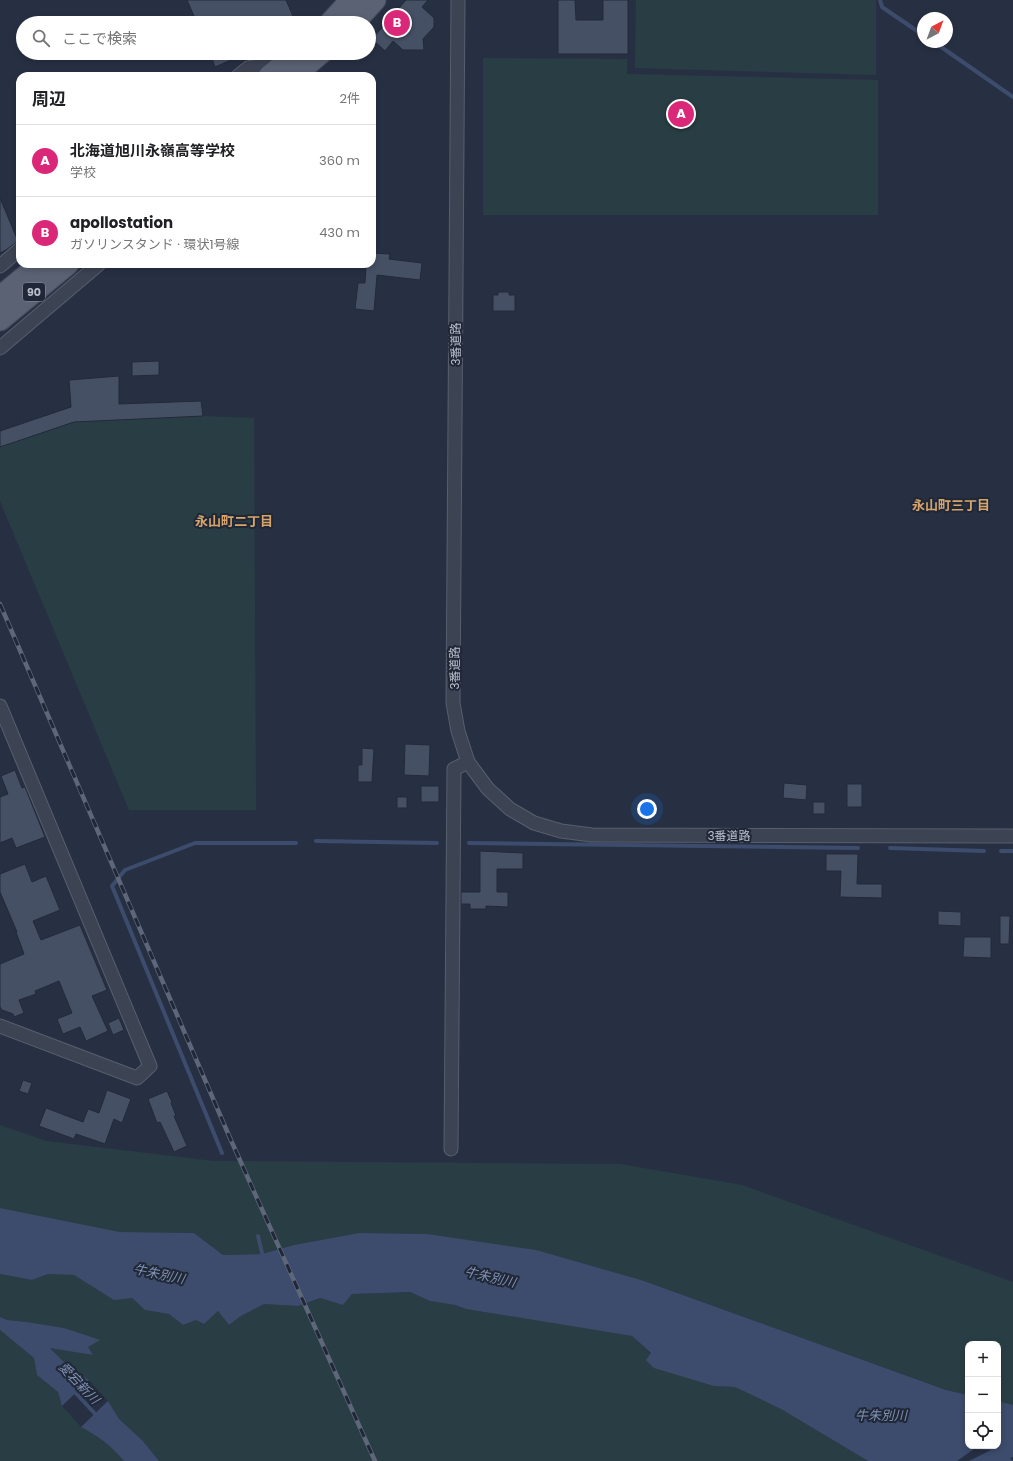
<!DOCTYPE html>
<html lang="ja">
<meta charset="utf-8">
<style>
:root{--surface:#fff;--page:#f6f6f6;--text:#202124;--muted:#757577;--line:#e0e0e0;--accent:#db2777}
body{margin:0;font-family:Poppins,"Noto Sans JP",sans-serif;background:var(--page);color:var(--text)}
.controls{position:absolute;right:12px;bottom:12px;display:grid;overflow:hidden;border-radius:8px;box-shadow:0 2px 6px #0003}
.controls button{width:36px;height:36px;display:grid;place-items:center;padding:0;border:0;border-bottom:1px solid var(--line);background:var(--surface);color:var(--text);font:20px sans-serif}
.compass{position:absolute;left:917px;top:12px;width:36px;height:36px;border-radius:50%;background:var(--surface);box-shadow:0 2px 6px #0003;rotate:41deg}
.you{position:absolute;left:647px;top:809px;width:14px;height:14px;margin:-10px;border:3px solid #fff;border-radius:50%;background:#1a73e8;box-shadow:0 0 0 6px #1a73e833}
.badge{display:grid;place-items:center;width:26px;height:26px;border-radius:50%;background:var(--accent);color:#fff;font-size:13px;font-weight:700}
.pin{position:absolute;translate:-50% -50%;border:2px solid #fff;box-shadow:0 1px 4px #0006}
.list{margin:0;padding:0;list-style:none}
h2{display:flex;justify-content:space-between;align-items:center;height:52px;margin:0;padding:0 16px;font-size:17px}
h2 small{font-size:13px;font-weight:400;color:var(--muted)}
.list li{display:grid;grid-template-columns:26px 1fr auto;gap:12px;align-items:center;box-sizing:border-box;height:72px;padding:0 16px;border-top:1px solid var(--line)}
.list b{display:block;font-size:15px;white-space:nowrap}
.list p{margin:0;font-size:13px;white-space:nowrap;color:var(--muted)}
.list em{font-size:13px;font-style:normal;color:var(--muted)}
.icon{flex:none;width:22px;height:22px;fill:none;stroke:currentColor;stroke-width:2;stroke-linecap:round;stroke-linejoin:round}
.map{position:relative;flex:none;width:1013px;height:1461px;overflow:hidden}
.search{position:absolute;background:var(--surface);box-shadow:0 2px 6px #0003;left:16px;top:16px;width:360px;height:44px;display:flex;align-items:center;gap:10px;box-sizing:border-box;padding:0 14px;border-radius:22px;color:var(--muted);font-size:15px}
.panel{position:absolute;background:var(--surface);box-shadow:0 2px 6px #0003;left:16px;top:72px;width:360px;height:196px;border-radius:12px}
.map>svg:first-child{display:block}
</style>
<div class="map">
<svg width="1013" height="1461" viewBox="0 0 1013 1461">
<rect width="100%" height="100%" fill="#273043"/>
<g fill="#293e44">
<polygon points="636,0 876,0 876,75 635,68"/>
<polygon points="483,58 627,59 627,74 878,80 878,215 483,215"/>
<polygon points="203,416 254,418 256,810 129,810 0,501 0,447 74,422"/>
<polygon points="0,1125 46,1141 214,1161 620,1164 742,1185 1013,1282 1013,1405 998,1401 998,1344 968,1344 968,1395 946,1390 644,1281 427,1234 359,1233 294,1245 262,1254 223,1255 194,1233 120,1232 0,1208"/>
<polygon points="0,1274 32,1280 48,1274 74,1275 114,1299 132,1298 145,1310 169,1314 183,1325 196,1320 204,1324 218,1311 229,1325 241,1316 264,1304 298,1306 320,1298 343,1305 352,1294 410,1292 430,1301 455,1305 466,1309 632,1336 651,1354 714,1386 735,1387 781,1409 868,1461 159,1461 142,1440 119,1419 108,1401 89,1380 71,1369 50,1347 93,1355 88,1347 99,1340 64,1328 27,1322 7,1320 0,1317"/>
<polygon points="0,1330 34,1358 37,1375 58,1392 62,1406 81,1427 96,1435 116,1451 124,1461 0,1461"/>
</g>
<g fill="#3d4c6c">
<polygon points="0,1208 120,1232 194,1233 223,1255 262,1254 294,1245 359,1233 427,1234 536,1250 644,1281 946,1390 968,1395 968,1446 998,1446 998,1401 1013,1405 1013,1457 1010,1458 1013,1461 969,1461 991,1450 974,1449 957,1461 868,1461 781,1409 735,1387 714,1386 654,1368 646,1360 651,1353 632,1336 466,1309 455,1305 430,1301 410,1292 352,1294 343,1305 320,1298 298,1306 264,1304 241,1316 229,1325 218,1311 204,1324 196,1320 183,1325 169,1314 145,1310 132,1298 114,1300 74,1275 48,1274 32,1280 0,1274"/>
<polygon points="0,1317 7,1320 27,1322 64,1328 100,1340 88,1347 93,1355 50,1348 71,1369 89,1380 62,1406 58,1392 37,1375 34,1358 0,1330"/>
<path d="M108,1401L119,1419L142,1440L159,1461H124C112,1446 98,1436 81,1427Z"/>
</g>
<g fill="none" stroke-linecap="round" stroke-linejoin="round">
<g stroke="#3d4c6c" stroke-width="4">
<polyline points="880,0 882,7 923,35"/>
<polyline points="934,42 1013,97"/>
<polyline points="316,841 437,843"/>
<polyline points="469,843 858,848"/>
<polyline points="890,848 984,851"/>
<polyline points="1001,851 1013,851"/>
<polyline points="222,1153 112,886 125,870 195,843 296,843"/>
<polyline points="258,1236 263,1257"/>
<polyline points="73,1390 98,1417"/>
</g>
</g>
<g fill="#465065" stroke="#222a3a">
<polygon points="187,0 286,0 296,23 197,23"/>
<polygon points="406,0 428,0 422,7 434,18 434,27 423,39 424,50 403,50 393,41 385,51 372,39"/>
<polygon points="558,0 575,0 576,20 603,20 603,0 628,0 628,54 558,54"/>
<polygon points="210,53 247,53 215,67"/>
<polygon points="0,198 18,241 6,250 0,253"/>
<polygon points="372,253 390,254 389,259 422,263 420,280 377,275 374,311 355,309 358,283 365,283 366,264 372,264"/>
<polygon points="498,292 509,292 509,295 515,295 515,311 493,311 493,295 498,295"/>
<polygon points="159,361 159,375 132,376 132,362"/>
<polygon points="119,376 119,404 201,401 203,416 74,422 0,447 0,431 71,407 69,380"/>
<polygon points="405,744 430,745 429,776 404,775"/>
<polygon points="362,748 374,749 372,782 358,782 358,765 362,765"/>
<polygon points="15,770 22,788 25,787 45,837 16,848 12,838 0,843 0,797 8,794 1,776"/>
<polygon points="784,783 807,785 806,800 783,798"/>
<rect x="847" y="784" width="15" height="23"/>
<rect x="421" y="786" width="18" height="16"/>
<rect x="397" y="797" width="10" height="11"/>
<rect x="813" y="802" width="12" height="12"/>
<polygon points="480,851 523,853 523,869 497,869 497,892 508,892 508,907 486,906 486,909 470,909 470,904 461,904 461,892 480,892"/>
<polygon points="826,854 858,854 857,884 882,884 882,898 840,897 841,871 826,871"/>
<polygon points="25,864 32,882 46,876 60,910 33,921 41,940 80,925 107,990 92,996 108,1031 86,1041 80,1027 63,1034 57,1019 72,1013 59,981 35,991 36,994 19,1000 24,1013 14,1017 13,1014 2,1010 0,1007 0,964 24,954 16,932 17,932 0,892 0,874"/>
<polygon points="938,911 961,912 961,926 938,925"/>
<polygon points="1000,916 1010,916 1009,944 1000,944"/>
<polygon points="964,937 991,937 991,958 963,957"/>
<polygon points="119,1018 124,1030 113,1035 108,1023"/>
<polygon points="23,1080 32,1083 28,1094 19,1091"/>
<polygon points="107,1090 131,1099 122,1123 114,1119 105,1144 76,1134 74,1139 39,1126 46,1108 83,1122 88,1109 99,1113"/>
<polygon points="167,1091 172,1102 171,1103 176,1116 174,1116 187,1146 174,1152 160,1122 157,1123 148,1099"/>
</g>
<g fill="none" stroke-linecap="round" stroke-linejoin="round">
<defs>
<g id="street">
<polyline points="458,0 453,703 458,731 468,762 488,789 510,809 534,823 561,831 592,835 1013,836"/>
<polyline points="238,76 248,68 283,62"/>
<polyline points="0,266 20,249"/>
<polyline points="0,348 99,264"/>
<polyline points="0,706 150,1066 137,1078 0,1026"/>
<polyline points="451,1149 454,769 468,762"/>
</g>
<g id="primary">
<polyline points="330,23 351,0"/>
<polyline points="354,23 375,0"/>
<polyline points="269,76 297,53"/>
<polyline points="294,76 321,53"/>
<polyline points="0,297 40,264"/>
<polyline points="0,320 68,264"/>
</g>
</defs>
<use href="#street" stroke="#575e6d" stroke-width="15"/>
<use href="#primary" stroke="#454c5c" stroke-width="23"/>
<use href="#street" stroke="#3c4353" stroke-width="13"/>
<use href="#primary" stroke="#5a6273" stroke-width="21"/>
<defs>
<polyline id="rail" points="0,604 230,1138 375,1461"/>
</defs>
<use href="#rail" stroke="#5e667a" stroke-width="4.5"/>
<use href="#rail" stroke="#202838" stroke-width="3" stroke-dasharray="9" stroke-linecap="butt"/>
</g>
<g text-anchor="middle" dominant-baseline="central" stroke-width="4" stroke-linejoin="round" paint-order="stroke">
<rect fill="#202838" stroke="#8b91a0" stroke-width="1" x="23" y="283" width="22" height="18" rx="3"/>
<g font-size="11" font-weight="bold" fill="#b9becc">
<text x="34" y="292">90</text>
</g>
<g font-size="12" fill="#b9becc" stroke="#202838">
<text transform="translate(455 344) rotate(-90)">3番道路</text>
<text transform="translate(454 668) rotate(-90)">3番道路</text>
<text x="729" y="835">3番道路</text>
</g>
<g font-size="13" font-weight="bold" fill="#d7a46a" stroke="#202838">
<text x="951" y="505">永山町三丁目</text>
<text x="234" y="521">永山町二丁目</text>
</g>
<g font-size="13" font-style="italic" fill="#8091b3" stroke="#202838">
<text transform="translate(159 1274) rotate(12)">牛朱別川</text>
<text transform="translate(490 1277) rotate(13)">牛朱別川</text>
<text transform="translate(79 1383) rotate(46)">愛宕新川</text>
<text x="881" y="1415">牛朱別川</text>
</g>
</g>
</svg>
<div class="controls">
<button>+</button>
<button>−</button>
<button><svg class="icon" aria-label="locate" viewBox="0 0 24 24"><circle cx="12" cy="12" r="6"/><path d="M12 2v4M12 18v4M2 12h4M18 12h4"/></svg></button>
</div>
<svg class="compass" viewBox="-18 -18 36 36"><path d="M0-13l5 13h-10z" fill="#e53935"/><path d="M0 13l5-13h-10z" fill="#757577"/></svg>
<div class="you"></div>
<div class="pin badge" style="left:681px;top:114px">A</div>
<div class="pin badge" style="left:397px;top:23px">B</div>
<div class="search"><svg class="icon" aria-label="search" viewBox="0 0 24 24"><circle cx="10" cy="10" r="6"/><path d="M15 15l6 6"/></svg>ここで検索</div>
<section class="panel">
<h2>周辺<small>2件</small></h2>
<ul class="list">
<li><span class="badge">A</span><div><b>北海道旭川永嶺高等学校</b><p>学校</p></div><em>360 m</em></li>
<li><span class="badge">B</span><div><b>apollostation</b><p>ガソリンスタンド · 環状1号線</p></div><em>430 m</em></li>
</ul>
</section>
</div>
